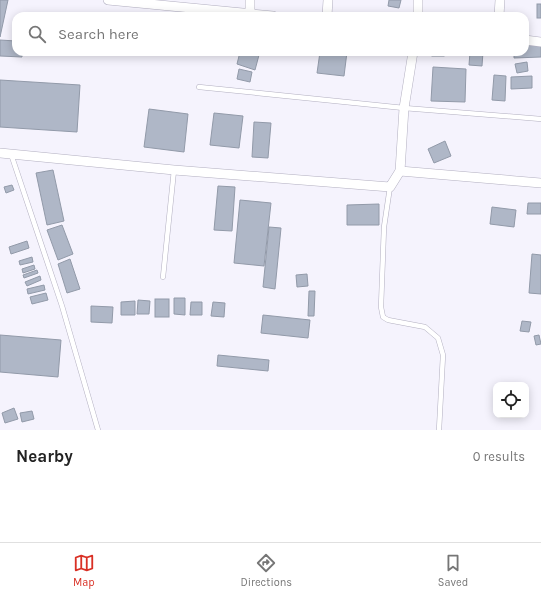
<!DOCTYPE html>
<style>
:root{--surface:#fff;--page:#f2f2f2;--text:#222;--muted:#767676;--line:#e0e0e0;--accent:#d93025}
body{margin:0;font-family:Karla,sans-serif;background:var(--page);color:var(--text)}
.controls{position:absolute;right:12px;bottom:12px;display:grid;overflow:hidden;border-radius:8px;box-shadow:0 2px 10px #0003}
.controls button{width:36px;height:36px;display:grid;place-items:center;padding:0;border:0;border-bottom:1px solid var(--line);background:var(--surface);color:var(--text);font:20px sans-serif}
.list{margin:0;padding:0;list-style:none}
h2{display:flex;justify-content:space-between;align-items:center;height:52px;margin:0;padding:0 16px;font-size:17px}
h2 small{font-size:13px;font-weight:400;color:var(--muted)}
.icon{flex:none;width:22px;height:22px;fill:none;stroke:currentColor;stroke-width:2;stroke-linecap:round;stroke-linejoin:round}
.map{position:relative;flex:none;width:541px;height:430px;overflow:hidden}
.search{position:absolute;background:var(--surface);box-shadow:0 2px 10px #0003;left:12px;right:12px;top:12px;height:44px;display:flex;align-items:center;gap:10px;box-sizing:border-box;padding:0 14px;border-radius:12px;color:var(--muted);font-size:15px}
.sheet{height:112px;background:var(--surface)}
nav{display:flex;justify-content:space-around;align-items:center;box-sizing:border-box;height:56px;border-top:1px solid var(--line);background:var(--surface);font-size:11px;color:var(--muted)}
nav a{display:grid;justify-items:center;gap:2px}
nav .on{color:var(--accent)}
.map>svg:first-child{display:block}
</style>
<div class="map">
<svg width="541" height="430" viewBox="0 0 541 430">
<rect width="100%" height="100%" fill="#f5f3fd"/>
<g fill="#afb7c7" stroke="#929aa9">
<polygon points="0,0 8,0 0,37"/>
<polygon points="389,0 401,0 399,8 388,6"/>
<rect x="537" y="4" width="4" height="14"/>
<polygon points="0,40 16,41 16,52 22,52 22,57 0,56"/>
<polygon points="525,44 541,44 541,57 514,58 514,52 525,52"/>
<polygon points="240,52 251,52 259,55 255,70 237,64"/>
<polygon points="320,52 347,52 344,76 317,73"/>
<rect x="432" y="52" width="12" height="4"/>
<polygon points="470,52 483,52 482,66 469,65"/>
<polygon points="527,62 528,71 517,73 515,64"/>
<polygon points="433,67 466,69 465,102 431,101"/>
<polygon points="239,69 252,72 250,82 237,79"/>
<polygon points="494,75 506,76 505,101 492,100"/>
<polygon points="532,76 532,88 511,89 511,77"/>
<polygon points="0,80 80,85 77,132 0,127"/>
<polygon points="149,109 188,114 184,152 144,147"/>
<polygon points="214,113 243,116 239,148 210,145"/>
<polygon points="254,122 271,123 268,158 252,157"/>
<polygon points="445,141 451,156 434,163 428,149"/>
<polygon points="53,170 64,221 47,225 36,173"/>
<polygon points="12,185 14,190 6,193 4,187"/>
<polygon points="218,186 235,187 232,231 214,230"/>
<polygon points="240,200 271,203 264,266 234,263"/>
<polygon points="528,203 541,203 541,214 527,214"/>
<polygon points="379,204 379,225 347,225 347,205"/>
<polygon points="492,207 516,210 514,227 490,224"/>
<polygon points="62,225 73,254 58,260 47,230"/>
<polygon points="269,227 281,228 275,289 263,287"/>
<polygon points="27,241 29,248 11,254 9,247"/>
<polygon points="532,254 541,255 541,294 529,293"/>
<polygon points="32,257 33,262 20,265 19,261"/>
<polygon points="70,259 80,289 67,293 58,264"/>
<polygon points="34,265 35,269 23,273 22,269"/>
<polygon points="37,270 38,273 24,278 23,275"/>
<polygon points="307,274 308,286 297,287 296,275"/>
<polygon points="40,276 41,280 27,286 25,282"/>
<polygon points="44,285 45,290 28,294 27,289"/>
<polygon points="309,291 315,291 314,316 308,316"/>
<polygon points="46,293 48,300 32,304 30,297"/>
<polygon points="174,298 185,298 185,315 174,314"/>
<rect x="155" y="299" width="14" height="18"/>
<polygon points="138,300 150,301 149,314 137,314"/>
<polygon points="135,301 135,315 121,315 121,302"/>
<polygon points="191,302 202,302 202,315 190,315"/>
<polygon points="213,302 225,303 224,317 211,316"/>
<polygon points="91,306 113,307 112,323 91,322"/>
<polygon points="263,315 310,320 308,338 261,333"/>
<polygon points="522,321 531,322 529,332 520,331"/>
<polygon points="0,335 61,340 58,377 0,372"/>
<polygon points="539,335 541,344 536,345 534,336"/>
<polygon points="218,355 269,360 268,371 217,366"/>
<polygon points="14,408 18,419 5,423 2,413"/>
<polygon points="32,411 34,419 22,422 20,413"/>
</g>
<g fill="none" stroke-linecap="round" stroke-linejoin="round">
<defs>
<g id="service">
<polyline points="199,87 404,108 541,119"/>
<polyline points="11,154 62,306 98,430"/>
<polyline points="390,187 384,227 381,307 383,317 388,320 425,327 438,338 443,355 439,430"/>
<polyline points="163,277 174,170"/>
</g>
<g id="minor">
<polyline points="108,0 273,16"/>
<polyline points="250,14 250,0"/>
<polyline points="327,16 328,0"/>
<polyline points="418,16 418,0"/>
<polyline points="499,16 500,0"/>
<polyline points="525,40 541,42"/>
<polyline points="0,153 174,170 390,187 400,171 404,108 413,52"/>
<polyline points="400,171 541,183"/>
</g>
</defs>
<use href="#service" stroke="#b2afc0" stroke-width="5.5"/>
<use href="#minor" stroke="#b2afc0" stroke-width="10"/>
<use href="#service" stroke="#fff" stroke-width="4.5"/>
<use href="#minor" stroke="#fff" stroke-width="9"/>
</g>
</svg>
<div class="controls">
<button><svg class="icon" aria-label="locate" viewBox="0 0 24 24"><circle cx="12" cy="12" r="6"/><path d="M12 2v4M12 18v4M2 12h4M18 12h4"/></svg></button>
</div>
<div class="search"><svg class="icon" aria-label="search" viewBox="0 0 24 24"><circle cx="10" cy="10" r="6"/><path d="M15 15l6 6"/></svg>Search here</div>
</div>
<section class="sheet">
<h2>Nearby<small>0 results</small></h2>
<ul class="list">
</ul>
</section>
<nav>
<a class="on"><svg class="icon" aria-label="map" viewBox="0 0 24 24"><path d="M3 6l6-2 6 2 6-2v14l-6 2-6-2-6 2zM9 4v14M15 6v14"/></svg>Map</a>
<a><svg class="icon" aria-label="directions" viewBox="0 0 24 24"><path d="M12 3l9 9-9 9-9-9zM9 14v-3h6M13 9l2 2-2 2"/></svg>Directions</a>
<a><svg class="icon" aria-label="saved" viewBox="0 0 24 24"><path d="M7 4h10v16l-5-4-5 4z"/></svg>Saved</a>
</nav>
